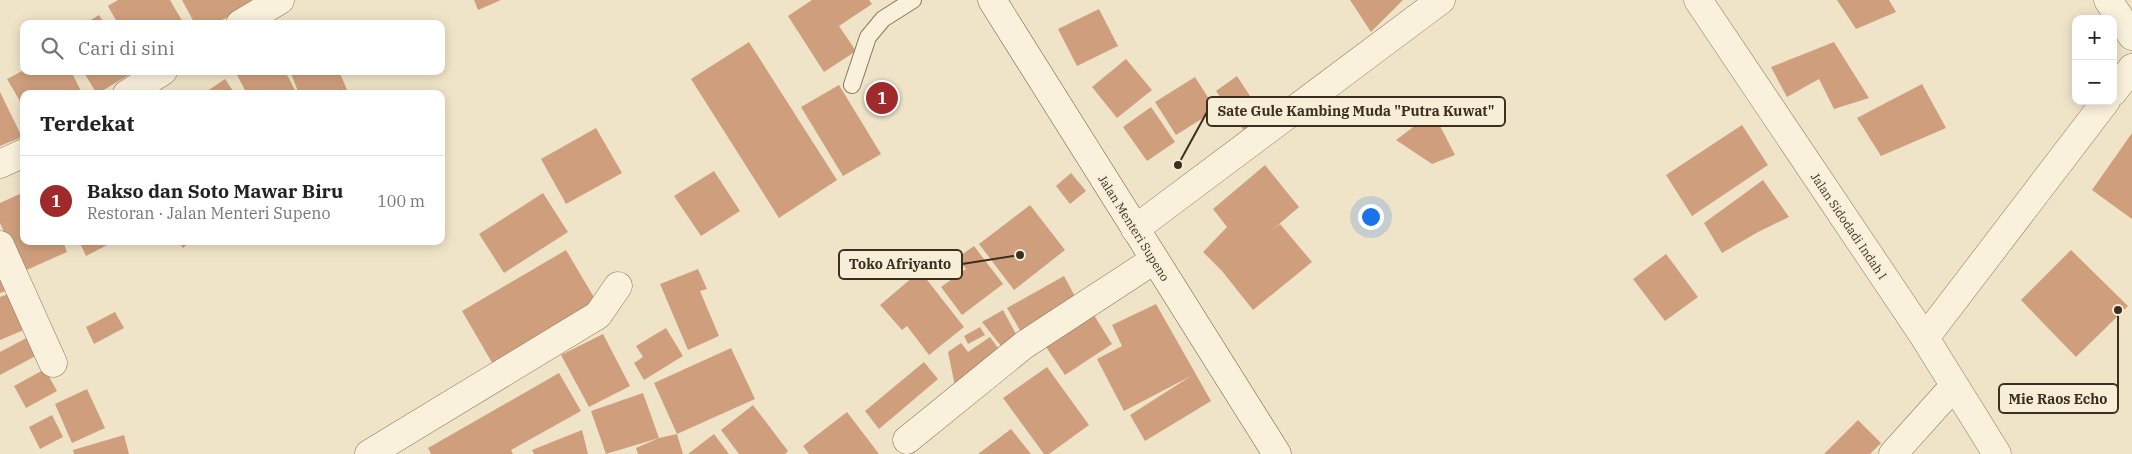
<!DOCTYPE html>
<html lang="id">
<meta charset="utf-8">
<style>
:root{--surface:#fff;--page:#f6f6f6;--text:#222;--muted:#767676;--line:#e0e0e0;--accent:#9e2a2b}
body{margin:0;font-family:"IBM Plex Serif",serif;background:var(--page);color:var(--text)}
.controls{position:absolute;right:15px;top:15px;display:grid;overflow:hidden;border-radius:10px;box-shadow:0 2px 12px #0003}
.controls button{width:45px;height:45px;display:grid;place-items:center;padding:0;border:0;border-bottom:1px solid var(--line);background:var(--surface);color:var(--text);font:25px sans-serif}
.you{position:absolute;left:1370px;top:216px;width:18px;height:18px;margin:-12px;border:4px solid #fff;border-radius:50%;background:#1a73e8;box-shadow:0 0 0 8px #1a73e833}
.badge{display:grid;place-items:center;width:32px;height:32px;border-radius:50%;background:var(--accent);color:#fff;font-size:16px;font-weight:700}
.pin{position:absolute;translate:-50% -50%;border:2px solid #fff;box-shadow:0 1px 5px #0006}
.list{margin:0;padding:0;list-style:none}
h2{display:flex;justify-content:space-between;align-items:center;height:65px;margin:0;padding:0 20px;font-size:21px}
h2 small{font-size:16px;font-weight:400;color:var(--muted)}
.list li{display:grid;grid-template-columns:32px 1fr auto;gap:15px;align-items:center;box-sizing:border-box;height:90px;padding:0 20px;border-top:1px solid var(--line)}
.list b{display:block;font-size:19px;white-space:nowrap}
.list p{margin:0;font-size:16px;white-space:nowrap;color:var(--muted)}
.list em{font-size:16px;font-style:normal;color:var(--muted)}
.icon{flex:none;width:28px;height:28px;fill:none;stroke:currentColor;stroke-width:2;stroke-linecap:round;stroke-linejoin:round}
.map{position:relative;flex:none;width:2132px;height:454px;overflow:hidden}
.search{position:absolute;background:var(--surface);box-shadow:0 2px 12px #0003;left:20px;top:20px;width:425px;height:55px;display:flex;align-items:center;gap:12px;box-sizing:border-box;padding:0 18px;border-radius:10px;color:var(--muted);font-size:19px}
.panel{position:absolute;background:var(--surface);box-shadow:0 2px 12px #0003;left:20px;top:90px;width:425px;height:155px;border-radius:10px}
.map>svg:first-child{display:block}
</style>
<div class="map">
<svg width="2132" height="454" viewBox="0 0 2132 454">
<rect width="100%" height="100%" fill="#f0e4c8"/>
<g fill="#cf9f7d">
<polygon points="118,0 170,0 184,24 118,24 108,6"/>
<polygon points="182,0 258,0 215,24 195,24"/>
<polygon points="474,0 501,0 478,10"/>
<polygon points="812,0 869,0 872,4 839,26 856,51 824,72 788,16"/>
<polygon points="1350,0 1403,0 1371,32"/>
<polygon points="1837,0 1889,0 1896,12 1856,29"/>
<polygon points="1099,9 1118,46 1077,66 1058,29"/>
<polygon points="99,15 105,24 84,24"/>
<polygon points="749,42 837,180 779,218 691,79"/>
<polygon points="1834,42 1869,98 1834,109 1819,79 1787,97 1771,67"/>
<polygon points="1126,59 1152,90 1117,118 1092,87"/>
<polygon points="24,70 24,71 71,71 82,93 24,94 24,108 7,79"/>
<polygon points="83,71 135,71 97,94"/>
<polygon points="235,71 285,71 296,92 292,94 247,94"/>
<polygon points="290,71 339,71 348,92 344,94 299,94"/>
<polygon points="1237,76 1267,122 1247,135 1216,91"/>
<polygon points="1195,77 1216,110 1176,135 1155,102"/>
<polygon points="225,79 235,94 203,94"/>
<polygon points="1922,84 1946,128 1881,156 1857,118"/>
<polygon points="839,85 881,154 843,176 801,107"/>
<polygon points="0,92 22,137 0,146"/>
<polygon points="1151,107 1175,142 1147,161 1123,127"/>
<polygon points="1433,112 1455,155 1432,164 1396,140"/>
<polygon points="1742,125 1768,165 1692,216 1666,175"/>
<polygon points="596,128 622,173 566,204 541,159"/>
<polygon points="2132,133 2132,219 2092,190"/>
<polygon points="1265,165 1299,207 1271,231 1280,224 1312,262 1253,310 1222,271 1203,252 1227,227 1213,209"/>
<polygon points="714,171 740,211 701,236 674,196"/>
<polygon points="1071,173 1086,191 1070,204 1056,186"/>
<polygon points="1763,180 1789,217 1758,232 1722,253 1704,223"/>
<polygon points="24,192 24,241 63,241 67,252 22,272 0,223 0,203"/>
<polygon points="543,193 568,232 504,273 479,234"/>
<polygon points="1030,205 1065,250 1014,290 979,244"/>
<polygon points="79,241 115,241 86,256"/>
<polygon points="178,241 191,241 183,248"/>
<polygon points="974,246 1003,284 962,315 941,287 966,269 957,258"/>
<polygon points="566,250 598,304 494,366 462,311"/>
<polygon points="2071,250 2128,306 2076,357 2021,300"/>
<polygon points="1666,254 1698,297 1665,321 1633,279"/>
<polygon points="0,262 10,289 0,293"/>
<polygon points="698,269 707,289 700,291 719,336 688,350 660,284"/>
<polygon points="920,271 964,327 929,355 907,326 902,330 880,305"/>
<polygon points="1064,276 1077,300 1021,332 1007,308"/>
<polygon points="11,293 26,329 0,340 0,297"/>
<polygon points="1156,304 1211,401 1145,441 1130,415 1191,376 1124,411 1097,359 1122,346 1112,325"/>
<polygon points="1003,310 1016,334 1001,346 982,322"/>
<polygon points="115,312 124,328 94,344 86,327"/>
<polygon points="1092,312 1112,344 1065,375 1044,344"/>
<polygon points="980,327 985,335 968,344 964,336"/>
<polygon points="666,328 683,356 644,380 634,363 643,357 636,346"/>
<polygon points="34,334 43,352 0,375 0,352"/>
<polygon points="603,334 630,386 589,407 561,355"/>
<polygon points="990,337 1001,352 955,386 948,352 961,343 968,352"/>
<polygon points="731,348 755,399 677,434 654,383"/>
<polygon points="924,362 938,379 879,429 865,411"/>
<polygon points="1047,367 1089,425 1049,454 1044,454 1003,398"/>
<polygon points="45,369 57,391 26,408 14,386"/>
<polygon points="559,373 581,411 511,450 513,454 431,454 428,448"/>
<polygon points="87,389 105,428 72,443 55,404"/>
<polygon points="643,393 659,438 606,454 591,411"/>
<polygon points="753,405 788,451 785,454 739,454 721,430"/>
<polygon points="847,412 879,454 809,454 803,446"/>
<polygon points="52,415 63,437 40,449 29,427"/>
<polygon points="1858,420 1881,443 1870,454 1824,454"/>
<polygon points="1011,429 1031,454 978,454"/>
<polygon points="582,430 588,454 534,454 532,450"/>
<polygon points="677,434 683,454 638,454 636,448 659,438"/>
<polygon points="714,434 729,454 688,454"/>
<polygon points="124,435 129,454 74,454 73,450"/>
</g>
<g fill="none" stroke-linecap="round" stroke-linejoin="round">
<defs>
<polyline id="service" points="852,85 868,37 883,19 913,0"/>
<g id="minor">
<polyline points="1698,0 1925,338 1997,454"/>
<polyline points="2108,0 2132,36"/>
<polyline points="240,24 280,0"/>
<polyline points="2113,92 2132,68"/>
<polyline points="127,94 163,71"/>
<polyline points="0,164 24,153"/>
<polyline points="1135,229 1441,0"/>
<polyline points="0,245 53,363"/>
<polyline points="1925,338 2106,101"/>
<polyline points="907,440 1024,345 1154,260"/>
<polyline points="369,454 598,315 618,286"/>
<polyline points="1893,454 1954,386"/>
</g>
<polyline id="secondary" points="992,0 1277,454"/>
</defs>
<use href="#service" stroke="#8d765c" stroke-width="18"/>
<use href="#minor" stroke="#8d765c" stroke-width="29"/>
<use href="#secondary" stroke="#6f573f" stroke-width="29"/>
<use href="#service" stroke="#faf1dc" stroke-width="16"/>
<use href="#minor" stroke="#faf1dc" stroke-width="28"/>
<use href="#secondary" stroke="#faf1dc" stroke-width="28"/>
</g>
<g text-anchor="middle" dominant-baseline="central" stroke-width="4" stroke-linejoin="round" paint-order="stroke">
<g font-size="12" fill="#3d2e20" stroke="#f7eed8">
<text transform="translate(1849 226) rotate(56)">Jalan Sidodadi Indah I</text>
<text transform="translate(1134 228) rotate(58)">Jalan Menteri Supeno</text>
</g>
</g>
<path fill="none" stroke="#3d2e20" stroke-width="2" d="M1178 165L1207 112M1020 255L962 264M2118 310L2118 399"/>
<g fill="#3d2e20" stroke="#f7eed8" stroke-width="2">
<circle cx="1178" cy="165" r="5"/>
<circle cx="1020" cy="255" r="5"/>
<circle cx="2118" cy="310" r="5"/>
</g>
<g fill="#f7eed8" stroke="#3d2e20" stroke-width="2">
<rect x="1207" y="97" width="298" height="29" rx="5"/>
<rect x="839" y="250" width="123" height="29" rx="5"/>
<rect x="1999" y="384" width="119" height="29" rx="5"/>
</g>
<g font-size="14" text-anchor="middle" font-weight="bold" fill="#3d2e20">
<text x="1356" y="116">Sate Gule Kambing Muda "Putra Kuwat"</text>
<text x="900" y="269">Toko Afriyanto</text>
<text x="2058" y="404">Mie Raos Echo</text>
</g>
</svg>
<div class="controls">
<button>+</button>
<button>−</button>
</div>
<div class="you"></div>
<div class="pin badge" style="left:882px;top:98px">1</div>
<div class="search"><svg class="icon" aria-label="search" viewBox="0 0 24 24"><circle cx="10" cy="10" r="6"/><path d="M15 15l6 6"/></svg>Cari di sini</div>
<section class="panel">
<h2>Terdekat<small></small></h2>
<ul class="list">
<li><span class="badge">1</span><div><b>Bakso dan Soto Mawar Biru</b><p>Restoran · Jalan Menteri Supeno</p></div><em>100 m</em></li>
</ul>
</section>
</div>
